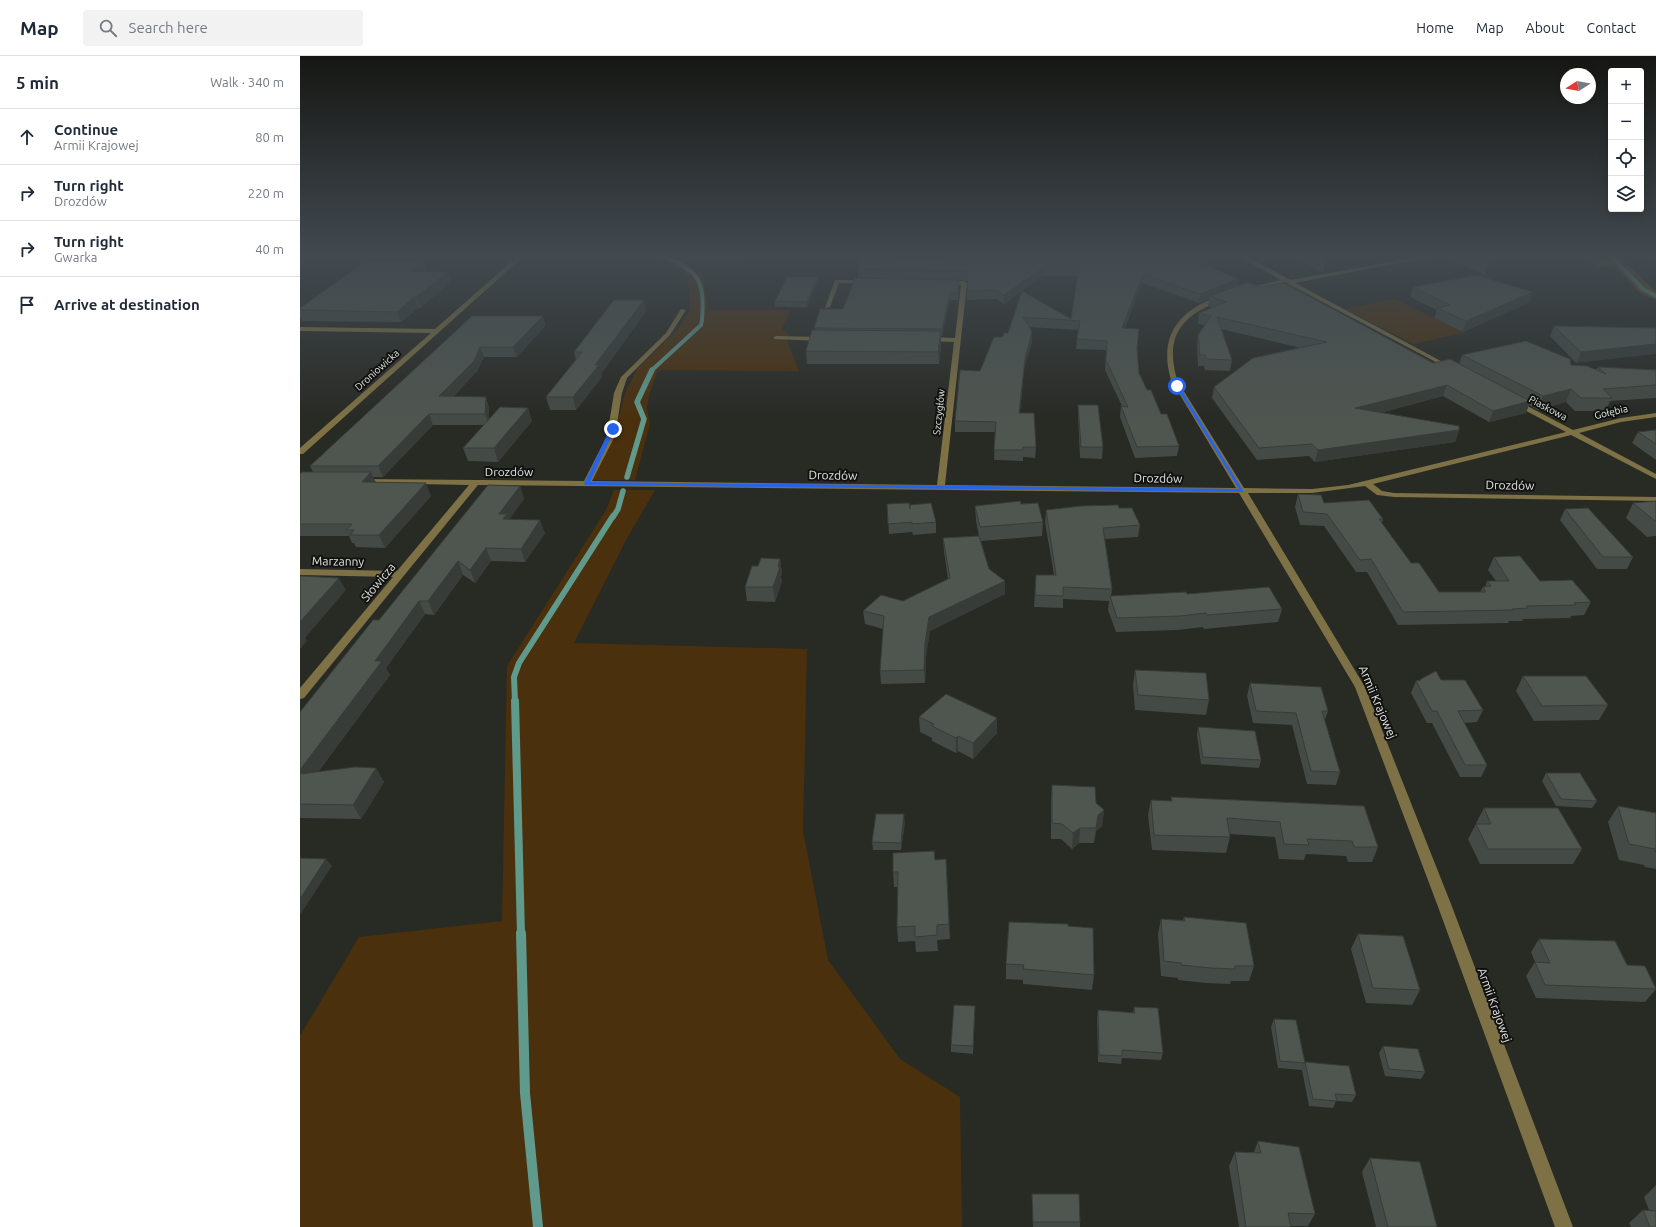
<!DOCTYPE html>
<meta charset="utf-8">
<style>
:root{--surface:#fff;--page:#f2f2f3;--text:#1f2937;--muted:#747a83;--line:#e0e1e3}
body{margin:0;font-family:Ubuntu,sans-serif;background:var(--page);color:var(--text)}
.controls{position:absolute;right:12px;top:12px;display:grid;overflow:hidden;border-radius:4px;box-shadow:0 2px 10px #0003}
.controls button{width:36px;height:36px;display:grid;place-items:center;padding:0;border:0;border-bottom:1px solid var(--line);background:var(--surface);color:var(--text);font:20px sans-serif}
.compass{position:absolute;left:1260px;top:12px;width:36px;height:36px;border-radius:50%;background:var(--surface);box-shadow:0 2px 10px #0003;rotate:259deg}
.stop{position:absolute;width:12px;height:12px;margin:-9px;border:3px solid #2563eb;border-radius:50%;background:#fff}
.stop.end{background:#2563eb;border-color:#fff;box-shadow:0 1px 4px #0008}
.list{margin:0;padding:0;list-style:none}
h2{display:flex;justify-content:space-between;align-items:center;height:52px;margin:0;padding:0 16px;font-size:17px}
h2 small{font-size:13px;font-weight:400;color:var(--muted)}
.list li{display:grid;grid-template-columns:26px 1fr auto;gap:12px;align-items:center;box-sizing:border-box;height:56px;padding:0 16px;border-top:1px solid var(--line)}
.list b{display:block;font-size:15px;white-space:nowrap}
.list p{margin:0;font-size:13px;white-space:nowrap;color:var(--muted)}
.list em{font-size:13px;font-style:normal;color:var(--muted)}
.icon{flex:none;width:22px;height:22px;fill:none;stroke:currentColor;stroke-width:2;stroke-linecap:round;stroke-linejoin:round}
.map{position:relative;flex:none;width:1356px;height:1171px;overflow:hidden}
header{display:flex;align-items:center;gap:24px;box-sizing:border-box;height:56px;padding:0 20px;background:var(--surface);border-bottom:1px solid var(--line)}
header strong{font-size:19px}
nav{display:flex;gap:22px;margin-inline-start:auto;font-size:14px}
.search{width:280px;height:36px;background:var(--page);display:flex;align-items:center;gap:10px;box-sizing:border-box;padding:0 14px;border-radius:4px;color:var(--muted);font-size:15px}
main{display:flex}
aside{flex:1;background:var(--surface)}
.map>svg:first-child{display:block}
</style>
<header>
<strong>Map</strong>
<div class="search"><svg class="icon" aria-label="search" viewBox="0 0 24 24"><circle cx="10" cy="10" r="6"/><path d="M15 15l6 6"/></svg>Search here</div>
<nav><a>Home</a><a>Map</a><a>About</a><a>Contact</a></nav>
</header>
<main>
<aside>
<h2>5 min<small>Walk · 340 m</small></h2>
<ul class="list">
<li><svg class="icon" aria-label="ahead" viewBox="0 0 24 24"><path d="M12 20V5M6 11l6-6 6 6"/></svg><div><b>Continue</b><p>Armii Krajowej</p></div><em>80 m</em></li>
<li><svg class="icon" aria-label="right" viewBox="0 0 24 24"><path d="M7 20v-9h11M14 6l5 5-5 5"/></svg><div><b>Turn right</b><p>Drozdów</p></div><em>220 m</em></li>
<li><svg class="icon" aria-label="right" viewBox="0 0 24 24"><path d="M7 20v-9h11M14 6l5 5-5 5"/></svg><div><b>Turn right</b><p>Gwarka</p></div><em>40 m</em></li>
<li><svg class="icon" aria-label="arrive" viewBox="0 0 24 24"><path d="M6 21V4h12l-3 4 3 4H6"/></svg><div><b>Arrive at destination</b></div></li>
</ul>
</aside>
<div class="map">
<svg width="1356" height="1171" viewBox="0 0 1356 1171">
<rect width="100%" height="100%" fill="#282a24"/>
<g fill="#4b300e">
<polygon points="352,199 466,199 464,204 378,203 402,218 409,254 491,254 482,273 489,278 487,285 499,315 358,314 349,339 347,352 350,368 335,424 292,424 313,383 325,337 337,313 376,275 390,255 388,220"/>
<polygon points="1095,243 1164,277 1113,288 1045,253"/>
<polygon points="314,434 355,434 326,484 274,587 507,593 503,775 528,904 600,1003 660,1041 662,1171 0,1171 0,980 59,881 202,865 207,610 306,454"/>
</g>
<polygon fill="#6b4513" points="1284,199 1317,199 1356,236 1356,244 1340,237 1315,211 1297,211"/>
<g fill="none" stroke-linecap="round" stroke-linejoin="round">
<g stroke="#609a8d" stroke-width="4">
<polyline points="1310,199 1343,233 1356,240"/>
<path d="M351,315L401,269L402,264C405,221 398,216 361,199"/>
</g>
<g stroke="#609a8d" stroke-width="5.5">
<polyline points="327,421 344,363 337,346 352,314"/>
<polyline points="313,461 318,453 323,435"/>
</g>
<polyline stroke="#609a8d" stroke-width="6" points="215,646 214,621 219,607 313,460"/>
<polyline stroke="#609a8d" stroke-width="8" points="215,645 221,878"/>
<polyline stroke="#609a8d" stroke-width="10" points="221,877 225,1037 238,1171"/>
<g fill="#7d7145" fill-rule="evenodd">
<polygon points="219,199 225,199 3,398 0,398 0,392 131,277 0,275 0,271 135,273"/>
<polygon points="936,199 943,199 991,224 1128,199 1140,199 995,227 1154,312 1149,313 985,226 943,235 943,233 981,224"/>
<polygon points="535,224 568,224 571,226 568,228 539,227 530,251 525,252"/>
<path d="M646,225H664L667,227L645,429L936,432L871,324C858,280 879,253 921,240L923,241V243C883,260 864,277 877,324L944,432L1012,433L1048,429L1266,376L1213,348L1212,346L1216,344L1273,374L1321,362L1356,357V361L1321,366L1279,377L1356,418V423L1271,379L1073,428L1082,435L1094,437L1356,441V445L1094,441L1077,439L1065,430L1012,437H948L1065,631L1151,848L1273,1171H1255L1137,848L1055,631L939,437L178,429L4,642L0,643V632L93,521L0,519V513L97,515L169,429L62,427L58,425L59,423L284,425L307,380L314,337L321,321L366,277L381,253L386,254L370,279L327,322L322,337L315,380L292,425L637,429L654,286L628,285L625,283L628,281L655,282L661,229L644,228L643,227Z"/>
<polygon points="476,280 522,281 525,283 522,285 474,283 474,281"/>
</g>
</g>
<g fill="#444a45" fill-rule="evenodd">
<polygon points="988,199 1019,199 1025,207 1023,217"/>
<polygon points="1141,199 1274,199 1273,201 1189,203 1188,210 1185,219 1141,200"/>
<polygon points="1327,199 1356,199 1356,205"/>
<path d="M602,202L907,210L939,223L937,230L1133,307L1159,308L1162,299L1271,309L1296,314L1298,311L1356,314V342L1310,345L1306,355H1275L1266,346L1238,354L1229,349L1226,357L1189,366L1143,340L1080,357L1159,374L1155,386L1015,406L1009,400L957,404L912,342L914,331L1001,292L921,273L932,304L930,315L905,314L904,310H898L897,290L898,279L905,269L898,268L899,257L912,252L908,250L909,243L899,247L842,227L825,272L837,292L839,317L847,334L879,390L877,400L835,402L820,361L821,350H822L805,314L806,294L776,293L777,283L778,274L729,271L732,275V285L724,313L720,357L736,391L735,402L723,401V405L694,404L695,376H655V365L680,315L703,281L708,277L722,235L704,248L696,243L667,244V235L668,226L664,224L558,222V213ZM743,220H778L771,263L722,235Z"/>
<polygon points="123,206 126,215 148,216 151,226 120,252 118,252 101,266 2,265 0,261 0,252"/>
<polygon points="518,221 518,226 507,251 475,251 475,245"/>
<polygon points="659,230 658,244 650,244 642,280 641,280 641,287 639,308 507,308 506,295 515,274 514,272 543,253"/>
<polygon points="1113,231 1230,246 1163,276 1134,262 1137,254 1110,241"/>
<polygon points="346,255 301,318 302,321 276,354 250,354 246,341 276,304 274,296"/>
<polygon points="172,260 243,260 245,270 217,301 184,301 177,315 153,341 186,341 189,352 189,363 228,352 232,365 198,406 168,405 163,392 184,369 133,369 83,421 73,421 76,426 131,440 85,492 56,491 54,487 52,487 49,480 0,480 0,418 13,416 10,410"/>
<polygon points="1254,270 1356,272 1276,307 1250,280"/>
<polygon points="778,349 803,391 802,403 780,402 778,360"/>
<polygon points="1356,374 1356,404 1332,387 1338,376"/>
<polygon points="220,430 224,443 209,463 245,477 225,506 191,505 175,527 163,519 134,559 125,558 86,612 90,619 18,716 76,712 84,726 61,763 0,762 0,656 79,564"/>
<polygon points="998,438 1024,447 1083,463 1082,467 1111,507 1139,536 1180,536 1183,531 1185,531 1187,525 1196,525 1188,514 1194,501 1240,525 1291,546 1284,559 1271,560 1270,562 1223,563 1222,565 1209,565 1208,567 1098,569 1067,516 1056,516 1024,470 1000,469 995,451"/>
<polygon points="1356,445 1356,480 1347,481 1326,462 1333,447"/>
<polygon points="587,448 610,451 636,466 636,477 613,479 612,476 589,478"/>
<polygon points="721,448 743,466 742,480 681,485 689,513 705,525 705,538 630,575 626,600 625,627 581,628 580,615 583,573 565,568 563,555 603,545 648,523 644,495 643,482 679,480 676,465 675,450"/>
<polygon points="819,452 840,469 838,481 805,483 812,533 811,540 887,538 982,553 978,566 904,573 903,571 878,574 816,576 808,554 809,545 763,543 763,552 734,551 736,519 754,519 745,466 746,454"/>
<polygon points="1265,453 1333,501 1327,513 1297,513 1260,464"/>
<polygon points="480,503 482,517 481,521 482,525 475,546 447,545 445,531 458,510"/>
<polygon points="835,614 909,644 906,659 835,654 833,629"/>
<polygon points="1223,620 1308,649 1299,664 1234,665 1216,635"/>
<polygon points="1121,623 1141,624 1183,654 1177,666 1164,667 1187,709 1181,721 1160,721 1132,667 1127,667 1111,637 1116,625 1120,624"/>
<polygon points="950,627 1028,655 1025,664 1040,716 1036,729 1007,728 992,669 953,667 947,640"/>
<polygon points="619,661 697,677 673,703 658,695 656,697 632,685 632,682 620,676"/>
<polygon points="898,671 961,704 959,712 901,708 897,679"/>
<polygon points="1246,717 1297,745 1292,752 1256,750 1242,725"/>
<polygon points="752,729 796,747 804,754 802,770 796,775 794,787 779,787 772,793 761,783 751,783 751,745"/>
<polygon points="871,741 1064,750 1078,791 1072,806 1048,806 1046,800 1006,798 1004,804 979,803 975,781 929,778 930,781 926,797 852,794 848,759 851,744 871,745"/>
<polygon points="1318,750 1356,757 1356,813 1345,811 1344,809 1319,804 1308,766"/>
<polygon points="1184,752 1282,793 1273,808 1180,808 1168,783 1176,768 1177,768 1176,767"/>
<polygon points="605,766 601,794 573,794 572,786"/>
<polygon points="646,803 650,883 637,884 638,895 616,896 615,885 598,886 597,871 598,831 594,831 593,816 635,804"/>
<polygon points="884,861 954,910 949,925 931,925 930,928 906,927 878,924 878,922 861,920 858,878 861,863 883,864"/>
<polygon points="768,870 794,919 792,934 723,928 723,924 706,923 706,908"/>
<polygon points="1058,878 1120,934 1112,949 1066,947 1051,893"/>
<polygon points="1239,883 1327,909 1356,933 1345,946 1236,942 1226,920 1235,906 1231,896"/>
<polygon points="834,951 863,997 861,1004 822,1002 821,1008 798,1006 797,962 798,954 833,957"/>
<polygon points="675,958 673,998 651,996 651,989"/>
<polygon points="974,963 1005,1007 1002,1014 978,1012 971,971"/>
<polygon points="1083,990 1125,1016 1121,1023 1085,1020 1079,997"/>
<polygon points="1005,1006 1056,1039 1052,1046 1036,1045 1033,1052 1009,1050 1002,1014"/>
<polygon points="958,1085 1015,1158 1008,1170 991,1170 991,1171 939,1171 929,1110 935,1096 954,1096"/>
<polygon points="1070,1102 1137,1171 1076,1171 1062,1116"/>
<polygon points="1356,1129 1356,1171 1331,1171 1329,1167 1343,1154 1349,1154 1344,1141"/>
<polygon points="732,1138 780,1166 780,1171 733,1171 732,1145"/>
</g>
<g fill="#373c38">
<polygon points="908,203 906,211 895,205"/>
<polygon points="123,206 126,216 111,215"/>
<polygon points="744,211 743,220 704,248 704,239"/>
<polygon points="148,216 151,226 120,252 116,241"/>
<polygon points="843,218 842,227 821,281 822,272"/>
<polygon points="518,221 518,226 507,251 507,246"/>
<polygon points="939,223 937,232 910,240 909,243 899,247 900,238"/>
<polygon points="659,224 659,230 658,244 658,237"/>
<polygon points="1233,236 1230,246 1163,276 1166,265"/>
<polygon points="650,237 650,244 642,280 642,273"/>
<polygon points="114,241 118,252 101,266 97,256"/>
<polygon points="344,244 346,255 301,318 302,321 276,354 273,341 295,309"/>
<polygon points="243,260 245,270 217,301 213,291"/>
<polygon points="641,275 641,287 639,308 638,296"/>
<polygon points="732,275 732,285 724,313 719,367 719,357 725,303"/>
<polygon points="1356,288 1356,298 1276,307 1281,296"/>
<polygon points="180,291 184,301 177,315 143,351 139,340"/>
<polygon points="1147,329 1143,340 1052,364 1055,352"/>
<polygon points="1271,333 1266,346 1238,354 1243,340"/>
<polygon points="186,341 189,352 189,369 185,358"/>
<polygon points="1230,345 1226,357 1189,366 1193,355"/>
<polygon points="228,352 232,365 198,406 194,392"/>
<polygon points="129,358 133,369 83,421 78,410"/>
<polygon points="1159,374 1155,386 1015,406 1018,394"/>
<polygon points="71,416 76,428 62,426"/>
<polygon points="126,427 131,440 85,492 79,479"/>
<polygon points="220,430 224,443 209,464 208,476 199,458"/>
<polygon points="240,464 245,477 225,506 221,493"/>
<polygon points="186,492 191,505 175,527 170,514"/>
<polygon points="480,503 482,517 481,521 482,525 475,546 473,531"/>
<polygon points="158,505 163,519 134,559 128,545"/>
<polygon points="39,522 46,534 5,582 7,585 0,593 0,566"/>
<polygon points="705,525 705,538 630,575 626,600 625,627 624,614 625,587 629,561"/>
<polygon points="119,545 125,558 86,612 90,619 6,732 0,723 0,714 75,605"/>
<polygon points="697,662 697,677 673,703 673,687"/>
<polygon points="658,680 658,695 656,697 656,682"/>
<polygon points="76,712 84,726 61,763 53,749"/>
<polygon points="804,754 802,770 796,775 794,787 798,759"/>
<polygon points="604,758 605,766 601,794 601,787"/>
<polygon points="780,772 779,787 772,793 773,777"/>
<polygon points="26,803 32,810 0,859 0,843"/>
</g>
<g fill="#4f5650" stroke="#373c38">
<polygon points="563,199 600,199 600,202 650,201 650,199 900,199 908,203 895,205 939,223 900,238 843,218 822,272 839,273 837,292 839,317 847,334 851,334 861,358 867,358 879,390 837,391 821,350 828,351 806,304 807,285 777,283 780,265 723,261 732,275 725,303 719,357 734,357 736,391 723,391 723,394 694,394 696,366 655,365 660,314 680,315 694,281 703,281 704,277 708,277 722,235 771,263 779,211 744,211 704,239 696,234 667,235 668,218 664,215 558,213"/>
<polygon points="1009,199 1019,199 1025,207"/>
<polygon points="1162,199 1189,199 1188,210"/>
<polygon points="65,206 123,206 111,215 148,216 116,241 114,241 97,256 0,254 0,252"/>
<polygon points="1176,219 1233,236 1166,265 1137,252 1150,249 1113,231"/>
<polygon points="487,221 518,221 507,246 475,245"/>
<polygon points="555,222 659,224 658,237 650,237 642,273 514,272 520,253 543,253"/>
<polygon points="948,226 960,231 984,227 1133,307 1150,303 1230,345 1193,355 1147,329 1055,352 1159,370 1159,374 1018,394 1012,388 959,392 914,331 953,302 1027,286 917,261 932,304 907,303 905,299 900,299 898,279 911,260 899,257 926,246 910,240"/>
<polygon points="314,244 344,244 295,309 299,309 273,341 246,341 282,296 274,296"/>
<polygon points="172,260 243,260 213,291 180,291 174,305 139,340 186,341 185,358 129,358 78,410 10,410"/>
<polygon points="1254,270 1356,272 1356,288 1281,296"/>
<polygon points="512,274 641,275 638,296 506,295"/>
<polygon points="1226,285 1270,303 1271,309 1287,310 1306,318 1298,311 1356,314 1356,329 1303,333 1312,342 1281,342 1271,333 1243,340 1162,299"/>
<polygon points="778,349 798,349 803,391 781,391"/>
<polygon points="200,351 228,352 194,392 163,392"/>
<polygon points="1356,374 1356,388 1338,376"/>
<polygon points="2,416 71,416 62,426 126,427 79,479 50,479 54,474 46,474 52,468 0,468 0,418"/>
<polygon points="188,429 220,430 199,458 207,458 203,463 240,464 221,493 186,492 170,514 158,505 128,545 119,545 75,605 82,605 0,714 0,656 73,564 79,564"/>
<polygon points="998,438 1021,439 1024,447 1069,444 1083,463 1079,463 1111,507 1119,507 1139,536 1186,536 1183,531 1191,530 1187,525 1209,525 1194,501 1220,500 1240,525 1272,524 1291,546 1274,547 1276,549 1226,550 1228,552 1212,553 1213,554 1103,556 1071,503 1060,504 1027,458 1003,456"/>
<polygon points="720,445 721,448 738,447 743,466 680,471 675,450"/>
<polygon points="1356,445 1356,465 1355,465 1333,447"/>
<polygon points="609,447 610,453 610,449 631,447 636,466 612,468 612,466 588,468 587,448"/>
<polygon points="818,449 819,452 832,452 840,469 803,472 812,533 763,531 763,540 735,539 736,519 756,519 746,454 781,450"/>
<polygon points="1288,452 1333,501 1303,501 1265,453"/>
<polygon points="679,480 689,513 705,525 629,561 625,587 624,614 580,615 584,560 563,555 581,539 603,545 650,522 643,482"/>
<polygon points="461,502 480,503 478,511 480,511 473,531 445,531 452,510 458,510"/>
<polygon points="1,520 39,522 0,566 0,521"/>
<polygon points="969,531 982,553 907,559 906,557 880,560 817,562 810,540 886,536 887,538"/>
<polygon points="835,614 906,617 909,644 838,639"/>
<polygon points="1136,615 1141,624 1165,624 1183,654 1158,655 1187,709 1165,709 1137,655 1132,655 1116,625 1121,624 1121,623"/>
<polygon points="1223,620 1286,620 1308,649 1242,650"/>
<polygon points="950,627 1021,631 1028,655 1022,655 1040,716 1011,715 996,657 956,655"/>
<polygon points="646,638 697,662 673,687 658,680 656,682 632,670 634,668 619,661"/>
<polygon points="898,671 955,675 961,704 903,701"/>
<polygon points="55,711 76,712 53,749 0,748 0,718"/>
<polygon points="1246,717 1280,717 1297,745 1261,743"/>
<polygon points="752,729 795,731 796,747 804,754 798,759 796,772 780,772 773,777 762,768 752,767"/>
<polygon points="871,741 1064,750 1078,791 1054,791 1052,785 1007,783 1009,789 984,788 980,766 927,762 930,781 854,779 851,744 872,745"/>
<polygon points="1318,750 1356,757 1356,796 1355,796 1355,793 1329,788"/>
<polygon points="1184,752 1258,752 1282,793 1188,793 1176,768 1191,768"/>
<polygon points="576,758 604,758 601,787 572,786"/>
<polygon points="634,795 635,804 646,803 649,868 637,869 637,879 615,881 615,870 597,871 598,816 593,816 593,797"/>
<polygon points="0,802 26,803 0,843"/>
<polygon points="884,861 946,867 954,910 935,910 935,913 911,912 881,909 881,907 864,905 861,863 885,865"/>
<polygon points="709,866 768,868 768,870 793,872 794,919 723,913 724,909 706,908"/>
<polygon points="1058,878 1103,880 1120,934 1073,932"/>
<polygon points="1239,883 1315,885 1327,909 1345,910 1356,933 1245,929 1235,906 1250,907"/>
<polygon points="654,949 675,950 673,990 651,989"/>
<polygon points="834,951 858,952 863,997 822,994 822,1000 799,999 798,954 835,957"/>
<polygon points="974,963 996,964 1005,1007 980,1005"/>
<polygon points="1083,990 1118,993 1125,1016 1089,1013"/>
<polygon points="1005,1006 1049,1010 1056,1039 1035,1038 1037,1045 1013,1043"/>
<polygon points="958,1085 999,1091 1015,1158 988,1157 991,1171 946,1171 935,1096 961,1097"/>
<polygon points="1070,1102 1120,1106 1137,1171 1088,1171"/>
<polygon points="732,1138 779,1138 780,1166 733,1166"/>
<polygon points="1343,1154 1356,1155 1356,1171 1350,1171"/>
</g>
<linearGradient id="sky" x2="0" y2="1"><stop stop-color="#161714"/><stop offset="0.55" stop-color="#424a50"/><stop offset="1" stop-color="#424a50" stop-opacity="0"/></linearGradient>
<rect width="1356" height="363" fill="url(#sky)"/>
<polygon fill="#2563eb" points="875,329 879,330 944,436 286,429 284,428 310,373 313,372 315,373 290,426 939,433"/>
<g text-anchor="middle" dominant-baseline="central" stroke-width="4" stroke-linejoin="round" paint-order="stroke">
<g font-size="10" fill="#e5e6e2" stroke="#111210">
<text transform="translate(77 314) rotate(-42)">Droniowicka</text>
<text transform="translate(1248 352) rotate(28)">Piaskowa</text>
<text transform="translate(639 356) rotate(-84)">Szczygłów</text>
<text transform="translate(1311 356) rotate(-13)">Gołębia</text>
</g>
<g font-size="12" fill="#e5e6e2" stroke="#111210">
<text x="209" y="415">Drozdów</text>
<text transform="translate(533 419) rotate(1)">Drozdów</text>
<text transform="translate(858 422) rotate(1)">Drozdów</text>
<text transform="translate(1210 429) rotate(1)">Drozdów</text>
<text transform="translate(38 505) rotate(1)">Marzanny</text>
<text transform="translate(78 526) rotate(-50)">Słowicza</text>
<text transform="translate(1078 646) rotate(67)">Armii Krajowej</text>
<text transform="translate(1195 949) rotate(70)">Armii Krajowej</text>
</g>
</g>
</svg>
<div class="controls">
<button>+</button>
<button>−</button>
<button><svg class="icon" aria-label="locate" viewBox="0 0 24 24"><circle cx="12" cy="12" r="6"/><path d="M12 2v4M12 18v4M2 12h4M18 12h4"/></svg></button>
<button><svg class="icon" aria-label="layers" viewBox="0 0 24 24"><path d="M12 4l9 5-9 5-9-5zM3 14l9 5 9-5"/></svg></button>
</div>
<svg class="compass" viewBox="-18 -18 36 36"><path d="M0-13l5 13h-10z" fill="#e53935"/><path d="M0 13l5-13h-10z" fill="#747a83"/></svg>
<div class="stop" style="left:877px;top:330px"></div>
<div class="stop end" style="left:313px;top:373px"></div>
</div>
</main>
